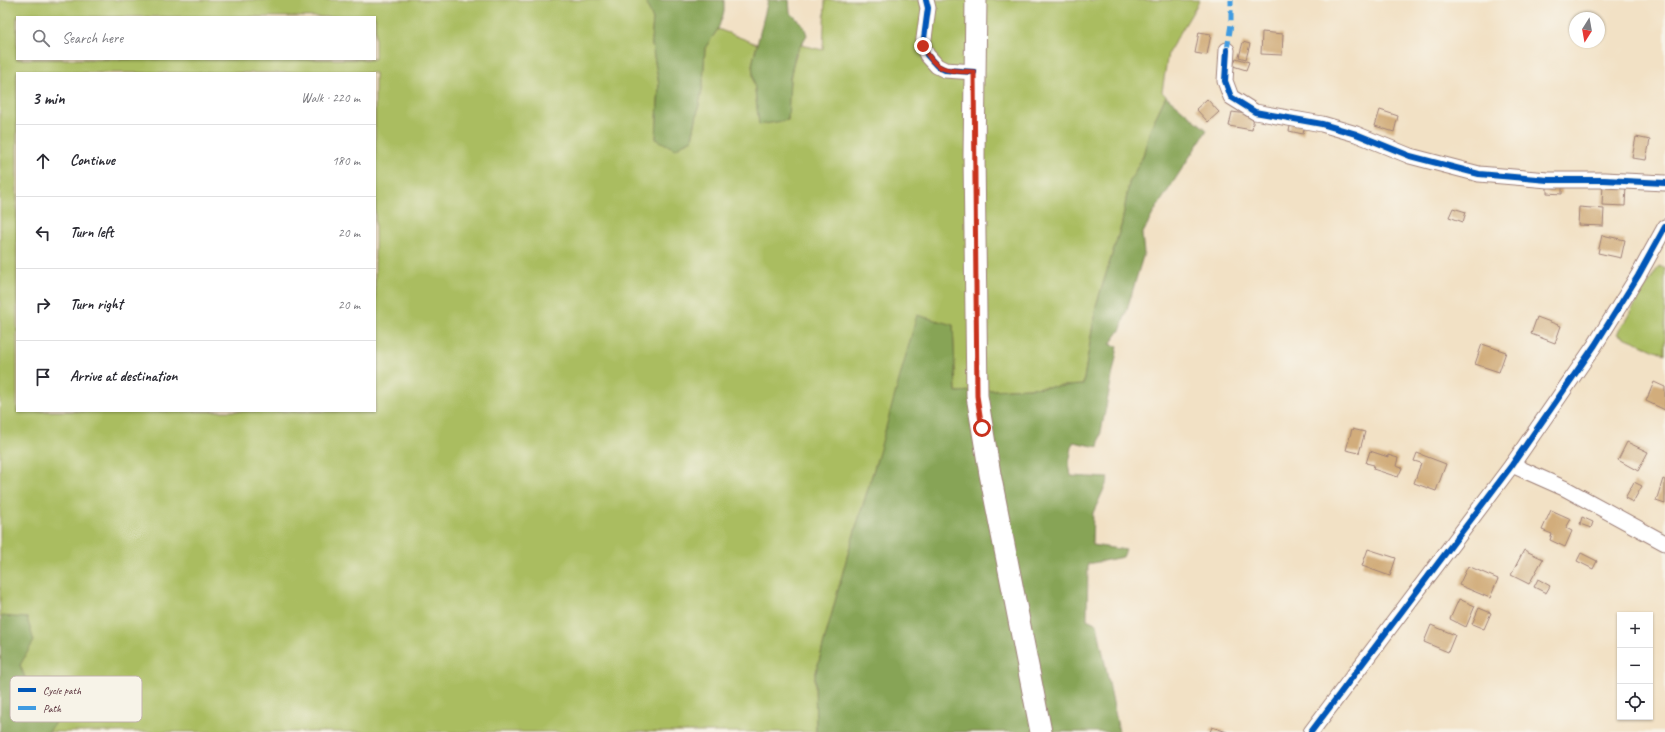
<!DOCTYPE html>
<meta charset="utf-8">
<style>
:root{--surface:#fff;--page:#f2f2f3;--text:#2b2b33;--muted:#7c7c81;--line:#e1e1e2}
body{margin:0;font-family:Caveat,sans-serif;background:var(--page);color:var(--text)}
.controls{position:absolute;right:12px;bottom:12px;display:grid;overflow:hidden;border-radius:0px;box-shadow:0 1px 3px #0004}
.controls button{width:36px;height:36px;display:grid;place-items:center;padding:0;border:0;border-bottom:1px solid var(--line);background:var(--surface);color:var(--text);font:20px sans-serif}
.compass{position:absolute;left:1569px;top:12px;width:36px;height:36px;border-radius:50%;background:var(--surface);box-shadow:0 1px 3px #0004;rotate:191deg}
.stop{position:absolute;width:12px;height:12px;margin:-9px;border:3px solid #c8321e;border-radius:50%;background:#fff}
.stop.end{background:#c8321e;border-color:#fff;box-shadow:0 1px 4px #0008}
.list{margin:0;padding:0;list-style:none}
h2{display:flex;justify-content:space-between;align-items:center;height:52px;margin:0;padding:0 16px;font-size:17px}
h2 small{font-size:13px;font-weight:400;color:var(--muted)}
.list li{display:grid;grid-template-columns:26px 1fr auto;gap:12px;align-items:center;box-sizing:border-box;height:72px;padding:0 16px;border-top:1px solid var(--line)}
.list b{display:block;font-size:15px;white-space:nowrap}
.list em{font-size:13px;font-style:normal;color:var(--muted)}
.icon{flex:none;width:22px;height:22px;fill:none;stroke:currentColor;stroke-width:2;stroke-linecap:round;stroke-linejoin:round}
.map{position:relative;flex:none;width:1665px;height:732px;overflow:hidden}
.search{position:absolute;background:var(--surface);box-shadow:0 1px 3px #0004;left:16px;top:16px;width:360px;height:44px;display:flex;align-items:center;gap:10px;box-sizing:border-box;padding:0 14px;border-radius:0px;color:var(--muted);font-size:15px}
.panel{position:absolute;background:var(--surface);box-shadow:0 1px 3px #0004;left:16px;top:72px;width:360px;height:340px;border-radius:0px}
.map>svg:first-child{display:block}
</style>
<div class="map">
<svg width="1665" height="732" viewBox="0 0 1665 732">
<rect width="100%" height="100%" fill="#f7f3e8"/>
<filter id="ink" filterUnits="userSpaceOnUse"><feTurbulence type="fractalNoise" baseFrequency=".025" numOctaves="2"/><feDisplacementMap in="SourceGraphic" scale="8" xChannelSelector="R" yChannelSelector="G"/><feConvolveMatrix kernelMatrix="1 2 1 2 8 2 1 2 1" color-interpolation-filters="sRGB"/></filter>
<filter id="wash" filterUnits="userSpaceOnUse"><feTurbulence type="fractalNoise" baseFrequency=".012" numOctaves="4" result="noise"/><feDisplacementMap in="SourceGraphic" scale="16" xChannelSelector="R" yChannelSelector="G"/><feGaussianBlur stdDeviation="0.9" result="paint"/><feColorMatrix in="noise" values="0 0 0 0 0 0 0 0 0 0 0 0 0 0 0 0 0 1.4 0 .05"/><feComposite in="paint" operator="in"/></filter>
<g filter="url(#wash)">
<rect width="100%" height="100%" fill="#f2e1c5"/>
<g fill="#aabd61" stroke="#7a6e46" fill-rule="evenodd">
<path d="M0,0H645L653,20L651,40L659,84L656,139H692L703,85L705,48L718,29L757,44L752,65L759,124L788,120C789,94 788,67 801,45L823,50L825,0H1200L1168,53L1162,92L1166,96L1150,129L1143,156L1129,183L1122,223L1096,306L1083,385L956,392L953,325L878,456L847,557L815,676L816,732H49L56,720L32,696L20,665L33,641L27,618L0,617ZM17,17H375V59H17ZM17,73H375V411H17Z"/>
<polygon points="1659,266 1665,268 1665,354 1617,334"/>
</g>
<g fill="#87a457" stroke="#686241">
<polygon points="645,0 724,0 724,12 718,29 705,48 703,85 692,139 675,149 656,139 659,84 651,40 653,20"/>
<polygon points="768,0 789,0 790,12 804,26 807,35 795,55 790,78 788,120 759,125 752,65"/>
<polygon points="1166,96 1207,130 1154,212 1142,235 1144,253 1121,329 1110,344 1118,347 1098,447 1073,442 1069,463 1071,476 1109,478 1093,513 1092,545 1126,550 1123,557 1088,564 1087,619 1097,624 1119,732 816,732 815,676 847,557 878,456 917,315 953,325 956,392 1083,385 1096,306 1122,223 1129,183 1143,156 1150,129"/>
<polygon points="1,616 27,618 34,641 20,665 32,696 50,698 56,720 49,732 0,732"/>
</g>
<g id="blocks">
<g fill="#d2ad7c">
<polygon points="1199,32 1211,34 1207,55 1195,53"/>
<polygon points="1262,32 1283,34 1282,55 1261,54"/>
<polygon points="1243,42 1250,44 1246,59 1239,57"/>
<polygon points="1236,58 1249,62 1246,70 1233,66"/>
<polygon points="1207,99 1219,112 1208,122 1196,109"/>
<polygon points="1380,110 1398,116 1394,132 1375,126"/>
<polygon points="1232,112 1254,115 1252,130 1229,126"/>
<polygon points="1291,122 1305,125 1303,134 1289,131"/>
<polygon points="1636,137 1650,140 1646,160 1632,158"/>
<polygon points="1603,184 1626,185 1625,206 1602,205"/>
<polygon points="1547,185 1562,186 1562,194 1547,193"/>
<polygon points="1579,207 1604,209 1603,226 1578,225"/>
<polygon points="1453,208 1466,212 1463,222 1449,217"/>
<polygon points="1602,235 1625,240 1621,258 1598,253"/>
<polygon points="1537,317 1561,326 1555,343 1531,334"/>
<polygon points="1482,344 1506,352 1499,372 1475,364"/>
<polygon points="1654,382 1665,387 1665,410 1646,401"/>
<polygon points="1352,429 1365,432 1359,453 1346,450"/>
<polygon points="1627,442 1648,452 1638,471 1618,460"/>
<polygon points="1370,451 1388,457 1388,455 1398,458 1396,466 1402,468 1398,477 1373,469 1374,465 1366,463"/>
<polygon points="1417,453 1446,464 1436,491 1414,483 1421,463 1414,461"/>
<polygon points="1663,479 1665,480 1665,504 1656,501"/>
<polygon points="1634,482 1642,486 1633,502 1625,498"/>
<polygon points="1551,510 1571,519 1566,528 1572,531 1565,547 1550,540 1552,534 1542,530"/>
<polygon points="1582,517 1593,522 1591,528 1580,524"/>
<polygon points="1368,549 1396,558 1390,576 1362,566"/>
<polygon points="1524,550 1543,559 1529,584 1511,575"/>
<polygon points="1581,553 1597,561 1593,569 1577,561"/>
<polygon points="1468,566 1498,579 1490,598 1459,585"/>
<polygon points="1538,579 1550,586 1546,593 1534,587"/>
<polygon points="1459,599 1475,606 1466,627 1450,619"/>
<polygon points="1479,608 1491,613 1484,629 1472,624"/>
<polygon points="1431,625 1455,635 1448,652 1424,642"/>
<polygon points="1212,727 1227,732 1210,732"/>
</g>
</g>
</g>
<g filter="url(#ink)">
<use href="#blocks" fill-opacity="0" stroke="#9e8078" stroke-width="1"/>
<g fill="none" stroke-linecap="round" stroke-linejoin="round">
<defs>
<g id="minor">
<polyline points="926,0 928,8 923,46 927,55 937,66 945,70 974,72"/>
<polyline points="1227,50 1225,81 1231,97 1255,112 1322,124 1356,134 1410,156 1479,174 1548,180 1604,180 1665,183"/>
<polyline points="1512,465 1566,489 1665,543"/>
<polyline points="1311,732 1512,465 1595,345 1638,276 1665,227"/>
</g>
<polyline id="secondary" points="976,0 974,155 977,396 990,474 1041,732"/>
</defs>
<use href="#minor" stroke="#9e8078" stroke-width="17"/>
<use href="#secondary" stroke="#9e8078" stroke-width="23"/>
<use href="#minor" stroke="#fff" stroke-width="15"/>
<use href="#secondary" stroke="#fff" stroke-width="21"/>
<polyline stroke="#409be1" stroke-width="5" stroke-dasharray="10 5" stroke-linecap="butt" points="1227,50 1231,24 1231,0"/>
<defs>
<g id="cycleway">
<polyline points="926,0 928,8 923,46 927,55 937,66 945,70 974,72"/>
<polyline points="1227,50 1225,81 1231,97 1255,112 1322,124 1356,134 1410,156 1479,174 1548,180 1604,180 1665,183"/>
<polyline points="1311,732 1512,465 1595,345 1638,276 1665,227"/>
</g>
</defs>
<use href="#cycleway" stroke="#f7f3e8" stroke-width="8"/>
<use href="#cycleway" stroke="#0057b8" stroke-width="6"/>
</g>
</g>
<g fill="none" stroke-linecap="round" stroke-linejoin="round" filter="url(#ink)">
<path stroke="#c8321e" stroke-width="5" d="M923,46C935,72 948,71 974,72L977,396L982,428"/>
</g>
<rect x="10" y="676" width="132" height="46" rx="6" fill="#f7f3e8" stroke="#c3b3af" stroke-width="1"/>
<rect x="18" y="688" width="18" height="4" fill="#0057b8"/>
<rect x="18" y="706" width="18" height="4" fill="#409be1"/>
<g font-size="11" fill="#4a1f2b">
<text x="43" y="694">Cycle path</text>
<text x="43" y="712">Path</text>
</g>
</svg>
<div class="controls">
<button>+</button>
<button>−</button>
<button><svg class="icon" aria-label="locate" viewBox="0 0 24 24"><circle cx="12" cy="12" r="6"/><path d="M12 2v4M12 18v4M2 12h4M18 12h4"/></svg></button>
</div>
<svg class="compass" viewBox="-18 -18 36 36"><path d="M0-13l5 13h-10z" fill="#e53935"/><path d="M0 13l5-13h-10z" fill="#7c7c81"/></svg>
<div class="stop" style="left:982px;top:428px"></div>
<div class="stop end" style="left:923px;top:46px"></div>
<div class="search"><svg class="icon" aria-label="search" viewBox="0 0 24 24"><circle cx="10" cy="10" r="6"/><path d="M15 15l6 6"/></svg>Search here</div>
<section class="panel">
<h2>3 min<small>Walk · 220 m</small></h2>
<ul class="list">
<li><svg class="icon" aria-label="ahead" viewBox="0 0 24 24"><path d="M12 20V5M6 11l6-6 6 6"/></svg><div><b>Continue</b></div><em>180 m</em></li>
<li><svg class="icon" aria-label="left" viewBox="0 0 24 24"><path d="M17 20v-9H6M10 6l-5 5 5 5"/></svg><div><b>Turn left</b></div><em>20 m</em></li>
<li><svg class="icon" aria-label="right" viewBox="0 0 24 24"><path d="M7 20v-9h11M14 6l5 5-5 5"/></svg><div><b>Turn right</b></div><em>20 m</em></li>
<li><svg class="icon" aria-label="arrive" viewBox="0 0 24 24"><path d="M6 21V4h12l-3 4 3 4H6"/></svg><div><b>Arrive at destination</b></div></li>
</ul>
</section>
</div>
